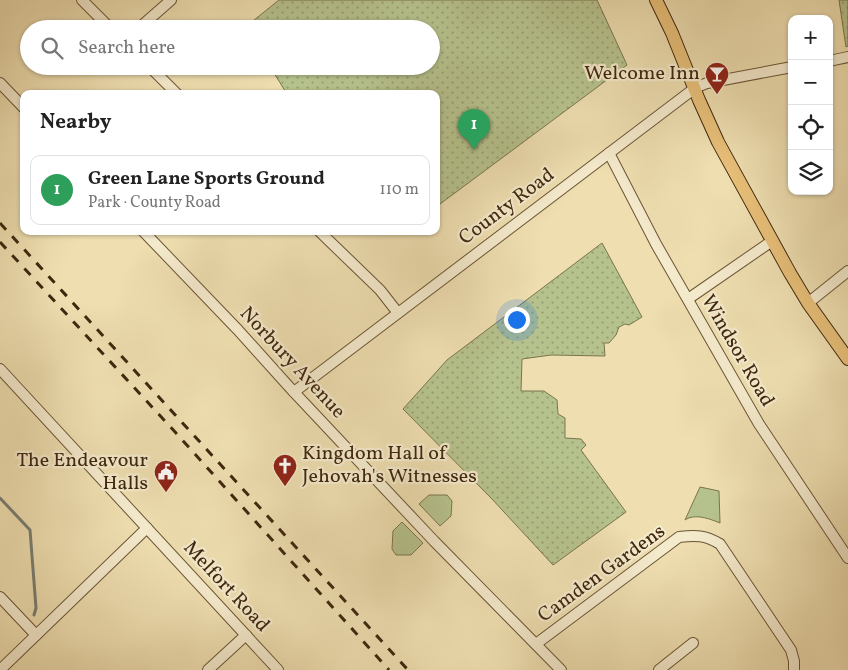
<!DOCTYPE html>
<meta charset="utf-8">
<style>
:root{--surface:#fff;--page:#f2f2f2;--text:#222;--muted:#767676;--line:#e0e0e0;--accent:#0f766e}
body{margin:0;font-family:Vollkorn,serif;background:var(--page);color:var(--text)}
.controls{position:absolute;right:15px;top:15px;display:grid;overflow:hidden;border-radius:10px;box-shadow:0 1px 4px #0004}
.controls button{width:45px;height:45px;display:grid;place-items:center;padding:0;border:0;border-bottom:1px solid var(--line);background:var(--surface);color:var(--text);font:25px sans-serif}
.you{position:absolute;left:516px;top:319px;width:18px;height:18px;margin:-12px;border:4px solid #fff;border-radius:50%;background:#1a73e8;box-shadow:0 0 0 8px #1a73e833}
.badge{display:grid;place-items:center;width:32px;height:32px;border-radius:50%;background:var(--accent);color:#fff;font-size:16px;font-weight:700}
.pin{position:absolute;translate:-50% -41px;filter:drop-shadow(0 1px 2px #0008)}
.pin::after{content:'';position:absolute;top:26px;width:18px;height:15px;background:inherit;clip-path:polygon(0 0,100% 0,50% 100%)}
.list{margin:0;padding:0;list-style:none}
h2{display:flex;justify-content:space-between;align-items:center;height:65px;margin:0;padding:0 20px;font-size:21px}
h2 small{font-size:16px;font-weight:400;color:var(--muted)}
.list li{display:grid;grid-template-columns:32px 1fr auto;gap:15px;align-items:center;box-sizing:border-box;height:70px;margin:0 10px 10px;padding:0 10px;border:1px solid var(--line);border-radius:10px}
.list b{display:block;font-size:19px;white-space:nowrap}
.list p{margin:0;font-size:16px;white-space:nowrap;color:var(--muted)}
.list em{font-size:16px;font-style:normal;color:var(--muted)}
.icon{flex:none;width:28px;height:28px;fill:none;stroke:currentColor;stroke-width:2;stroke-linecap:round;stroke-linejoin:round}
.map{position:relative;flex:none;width:848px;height:670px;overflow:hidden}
.search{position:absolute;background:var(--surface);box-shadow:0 1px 4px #0004;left:20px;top:20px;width:420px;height:55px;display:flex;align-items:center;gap:12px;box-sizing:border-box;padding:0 18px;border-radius:28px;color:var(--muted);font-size:19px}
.panel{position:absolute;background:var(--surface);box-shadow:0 1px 4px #0004;left:20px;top:90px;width:420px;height:145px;border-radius:10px}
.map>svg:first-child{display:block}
</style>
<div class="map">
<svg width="848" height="670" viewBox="0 0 848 670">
<defs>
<pattern id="park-dots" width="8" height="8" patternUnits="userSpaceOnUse" patternTransform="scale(1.25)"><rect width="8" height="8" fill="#b6c28d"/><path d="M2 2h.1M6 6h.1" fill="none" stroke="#959e72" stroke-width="1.8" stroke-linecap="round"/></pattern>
</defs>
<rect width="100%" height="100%" fill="#eedeb0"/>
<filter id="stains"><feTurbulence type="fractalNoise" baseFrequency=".004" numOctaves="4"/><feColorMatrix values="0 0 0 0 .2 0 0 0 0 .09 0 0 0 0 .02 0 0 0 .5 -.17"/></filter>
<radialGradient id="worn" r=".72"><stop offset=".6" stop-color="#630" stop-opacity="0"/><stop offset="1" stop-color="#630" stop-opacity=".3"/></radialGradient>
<g fill="#b6c28d" stroke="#7a744e">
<path d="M700,487L719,491L720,523C710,519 695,513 685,520Z"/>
<polygon points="429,495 447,495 452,501 451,516 440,526 419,504"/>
<polygon points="402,522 423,543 411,555 396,555 392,549 393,531"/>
</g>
<g fill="url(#park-dots)" stroke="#7a744e">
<polygon points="279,0 597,0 627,65 436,207 436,94 287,94 274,73 262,73 257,66 431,66 431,29 243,29"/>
<polygon points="839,0 848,0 848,46 846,47"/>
<polygon points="602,243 642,317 629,325 625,324 619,327 616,335 609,343 604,343 605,356 551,355 522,359 521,391 544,391 557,400 558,414 565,418 565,438 581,439 586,445 581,450 626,512 553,565 492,499 403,409 447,360"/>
</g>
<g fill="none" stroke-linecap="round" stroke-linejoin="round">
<polyline stroke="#787f73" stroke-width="3" points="0,498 30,530 36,608 34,615"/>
<defs>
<g id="minor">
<polyline points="82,0 111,29"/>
<polyline points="138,29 171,0"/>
<polyline points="829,61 848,57"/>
<polyline points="149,66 177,94"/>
<polyline points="0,83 24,108"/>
<polyline points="609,153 656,244 759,424 848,558"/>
<polyline points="143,231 238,330 292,390 434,541 561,670"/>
<polyline points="319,231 380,290 398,313"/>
<polyline points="688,299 772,241"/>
<polyline points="808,303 848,271"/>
<polyline points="0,369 278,670"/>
<polyline points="294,392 695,88 707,83 792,67"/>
<polyline points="0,597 36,635"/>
<path d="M536,644L679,537C696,535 705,535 720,544L791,650L794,661V670"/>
<polyline points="0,670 147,528"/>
<polyline points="208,670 246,635"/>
<polyline points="659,670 693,643"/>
</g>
<polyline id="major" points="656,0 672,33 699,100 718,142 790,273 808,303 848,359"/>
</defs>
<use href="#minor" stroke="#6b5536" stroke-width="12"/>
<use href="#major" stroke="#3f270e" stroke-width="14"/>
<use href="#minor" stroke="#f4eacc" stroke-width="10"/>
<use href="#major" stroke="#e7bf78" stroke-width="12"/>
<g stroke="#3f270e" stroke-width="3" stroke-dasharray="9 9" stroke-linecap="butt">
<polyline points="0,223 408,670"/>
<polyline points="0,242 176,433 389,670"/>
</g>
</g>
<defs>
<symbol id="bar-pin" viewBox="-11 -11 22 30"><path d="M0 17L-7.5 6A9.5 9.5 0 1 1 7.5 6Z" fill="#8f2418" stroke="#f4eacc"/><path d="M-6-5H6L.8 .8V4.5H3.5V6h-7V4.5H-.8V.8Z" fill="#fff"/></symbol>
<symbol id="church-pin" viewBox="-11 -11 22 30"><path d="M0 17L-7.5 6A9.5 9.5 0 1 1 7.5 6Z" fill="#8f2418" stroke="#f4eacc"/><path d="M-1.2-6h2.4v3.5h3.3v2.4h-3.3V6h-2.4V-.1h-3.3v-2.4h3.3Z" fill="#fff"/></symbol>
<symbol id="civic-pin" viewBox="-11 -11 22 30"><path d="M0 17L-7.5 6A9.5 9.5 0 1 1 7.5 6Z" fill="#8f2418" stroke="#f4eacc"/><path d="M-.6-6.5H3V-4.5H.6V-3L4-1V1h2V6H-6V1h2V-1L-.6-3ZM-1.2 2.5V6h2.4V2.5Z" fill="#fff"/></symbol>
</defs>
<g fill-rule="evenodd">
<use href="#bar-pin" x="703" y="60" width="28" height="38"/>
<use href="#church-pin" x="271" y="452" width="28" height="38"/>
<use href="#civic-pin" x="152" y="458" width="28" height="38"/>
</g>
<g text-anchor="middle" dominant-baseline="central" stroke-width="4.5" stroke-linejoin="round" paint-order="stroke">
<g font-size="20" fill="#3f270e" stroke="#f4eacc" text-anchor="end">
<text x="700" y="74">Welcome Inn</text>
<text x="302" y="454" text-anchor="start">Kingdom Hall of<tspan x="302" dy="23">Jehovah's Witnesses</tspan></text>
<text x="148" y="461">The Endeavour<tspan x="148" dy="23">Halls</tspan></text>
</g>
<g font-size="20" fill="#3f270e" stroke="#f4eacc">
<text transform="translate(507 207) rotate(-37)">County Road</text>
<text transform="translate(737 351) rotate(60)">Windsor Road</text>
<text transform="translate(292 363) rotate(47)">Norbury Avenue</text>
<text transform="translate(602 574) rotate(-36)">Camden Gardens</text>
<text transform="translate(226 587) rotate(47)">Melfort Road</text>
</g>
</g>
<rect width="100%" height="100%" filter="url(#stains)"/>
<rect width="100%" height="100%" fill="url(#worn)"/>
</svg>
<div class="controls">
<button>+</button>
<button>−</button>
<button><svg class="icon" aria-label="locate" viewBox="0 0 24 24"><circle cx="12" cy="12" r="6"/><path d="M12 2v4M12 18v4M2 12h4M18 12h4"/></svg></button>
<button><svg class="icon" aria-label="layers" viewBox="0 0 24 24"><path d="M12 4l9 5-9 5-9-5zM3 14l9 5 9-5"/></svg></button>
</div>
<div class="you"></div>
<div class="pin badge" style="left:474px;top:150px;background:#2e9e5b">1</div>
<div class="search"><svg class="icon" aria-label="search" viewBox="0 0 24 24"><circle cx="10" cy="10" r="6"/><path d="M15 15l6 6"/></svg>Search here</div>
<section class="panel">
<h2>Nearby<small></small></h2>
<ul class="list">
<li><span class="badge" style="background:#2e9e5b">1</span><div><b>Green Lane Sports Ground</b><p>Park · County Road</p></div><em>110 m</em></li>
</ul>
</section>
</div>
